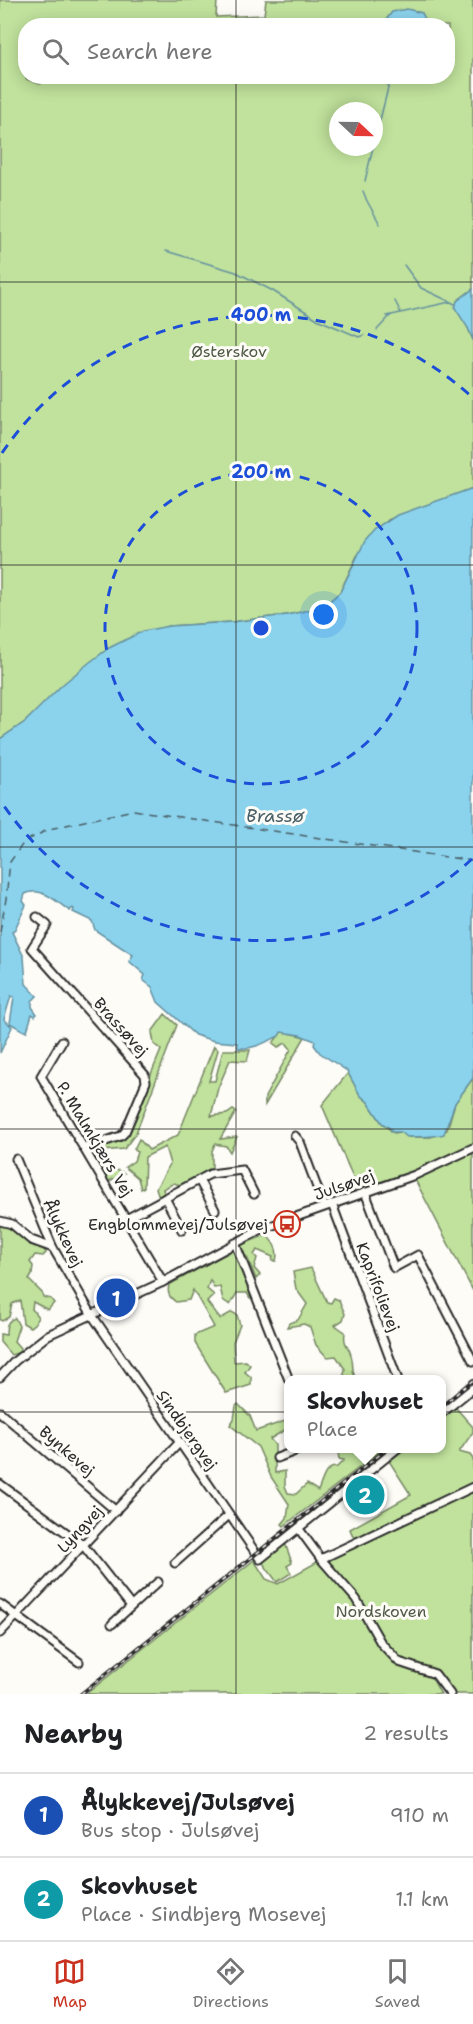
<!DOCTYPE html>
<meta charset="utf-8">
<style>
:root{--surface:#fff;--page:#f6f6f6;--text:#202124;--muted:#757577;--line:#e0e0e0;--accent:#c8321e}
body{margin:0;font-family:"Shantell Sans",sans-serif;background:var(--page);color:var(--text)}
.compass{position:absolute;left:329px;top:102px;width:54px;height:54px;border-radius:50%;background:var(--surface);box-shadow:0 3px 15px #0003;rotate:112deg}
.you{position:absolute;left:324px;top:615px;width:21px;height:21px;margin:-15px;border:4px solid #fff;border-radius:50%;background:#1a73e8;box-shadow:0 0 0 9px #1a73e833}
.badge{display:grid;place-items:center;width:39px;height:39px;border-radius:50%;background:var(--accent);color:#fff;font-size:20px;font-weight:700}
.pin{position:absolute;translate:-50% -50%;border:3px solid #fff;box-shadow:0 2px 6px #0006}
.popup{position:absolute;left:284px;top:1375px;width:162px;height:78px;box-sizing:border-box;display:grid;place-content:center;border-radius:12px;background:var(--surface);filter:drop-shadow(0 2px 4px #0005);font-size:20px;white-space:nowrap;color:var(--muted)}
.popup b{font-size:22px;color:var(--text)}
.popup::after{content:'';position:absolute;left:50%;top:100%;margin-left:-12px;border:12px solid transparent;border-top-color:var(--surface)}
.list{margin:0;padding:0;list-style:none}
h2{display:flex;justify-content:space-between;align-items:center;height:78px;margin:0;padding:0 24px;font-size:26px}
h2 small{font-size:20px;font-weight:400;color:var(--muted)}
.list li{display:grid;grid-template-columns:39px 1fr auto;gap:18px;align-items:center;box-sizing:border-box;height:84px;padding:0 24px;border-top:2px solid var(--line)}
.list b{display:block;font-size:22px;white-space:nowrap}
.list p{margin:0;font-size:20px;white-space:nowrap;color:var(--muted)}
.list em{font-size:20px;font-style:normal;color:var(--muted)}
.icon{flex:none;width:33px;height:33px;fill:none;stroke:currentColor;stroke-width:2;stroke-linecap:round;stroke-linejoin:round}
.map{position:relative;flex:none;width:473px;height:1694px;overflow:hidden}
.search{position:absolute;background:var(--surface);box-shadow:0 3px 15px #0003;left:18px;right:18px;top:18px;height:66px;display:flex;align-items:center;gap:15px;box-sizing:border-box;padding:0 21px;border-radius:24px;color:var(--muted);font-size:22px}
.sheet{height:246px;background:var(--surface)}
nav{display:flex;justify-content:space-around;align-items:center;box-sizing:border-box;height:84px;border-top:2px solid var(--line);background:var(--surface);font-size:16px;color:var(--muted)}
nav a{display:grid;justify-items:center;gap:3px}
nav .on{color:var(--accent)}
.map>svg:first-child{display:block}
</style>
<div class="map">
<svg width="473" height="1694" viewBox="0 0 473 1694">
<rect width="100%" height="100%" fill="#fdfcf7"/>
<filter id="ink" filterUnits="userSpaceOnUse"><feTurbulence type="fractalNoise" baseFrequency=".0167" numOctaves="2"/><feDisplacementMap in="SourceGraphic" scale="12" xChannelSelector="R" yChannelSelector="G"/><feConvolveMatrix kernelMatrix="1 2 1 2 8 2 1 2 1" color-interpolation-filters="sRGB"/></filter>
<g filter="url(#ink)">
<g fill="#c0e29c" stroke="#768664" stroke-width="1.5" fill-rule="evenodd">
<path d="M0,0H217L216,17L264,15L266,0H473V289L457,301L473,340V488L389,520L357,556L340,592L323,607L287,615L232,622L169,626L39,709L25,722L0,739ZM26,26H448V76H54L40,84L26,79L27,76H26ZM338,111H374V147H338Z"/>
<polygon points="165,1014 177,1025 136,1133 124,1149 102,1151 105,1165 124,1173 108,1182 90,1147 126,1135 161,1050 154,1044 152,1032"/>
<polygon points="282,1031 305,1037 265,1105 265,1097 291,1049 286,1043 278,1047 273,1043"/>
<polygon points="214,1046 218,1050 209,1081 215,1081 223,1050 250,1050 247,1061 230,1060 218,1088 211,1116 227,1114 233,1110 236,1112 220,1139 237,1137 230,1152 226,1146 215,1144 212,1151 212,1170 180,1185 174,1183 163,1189 164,1194 159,1197 156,1188 170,1164 165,1147 145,1157 144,1187 141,1189 138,1178 125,1167 134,1161 137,1152 134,1149 139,1139 149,1150 178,1135"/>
<polygon points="348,1073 360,1095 368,1102 382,1123 394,1133 401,1132 409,1137 431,1137 447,1130 455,1103 473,1078 473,1291 411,1172 358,1189 322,1105"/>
<path d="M0,1221L7,1223L10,1229C21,1231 42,1241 46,1253L43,1256L35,1255L30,1262L33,1266L32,1275L29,1280L42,1293L43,1297L51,1299L54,1303L48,1310L33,1302L32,1309L38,1317L35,1323L30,1327L23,1323L20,1300L12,1304L9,1317L2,1321L0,1320Z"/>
<path d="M266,1235C273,1241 279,1250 276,1261H272L273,1257L257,1250L254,1255L257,1258L254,1268L260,1275L256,1279L247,1257L241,1252V1245Z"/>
<path d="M231,1251L237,1253L255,1296L250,1298L247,1293H237L230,1305L223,1300L220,1287L214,1288L210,1280L207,1289L214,1295L207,1302L220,1319L232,1312L237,1315L240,1325L233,1342L234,1362L246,1361L250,1365L245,1372L251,1377V1385L226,1393L195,1343V1335L214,1327L193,1290L189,1300L176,1302C169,1297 167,1293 169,1285Z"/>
<path d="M311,1268L327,1302L331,1303L334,1298L339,1300L345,1314L343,1320L335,1325L345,1332C343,1345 348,1344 351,1355C354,1364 351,1371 356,1379H343L345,1369L336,1356L327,1357L316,1345L310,1327L304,1324L287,1327L289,1323L298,1320L307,1304L296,1289L293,1272Z"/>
<path d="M15,1318L19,1326L14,1341L20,1348V1352L11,1355L0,1342V1334L6,1335C6,1327 6,1321 15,1318Z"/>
<path d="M238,1404L250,1416L256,1431L288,1420V1428L270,1439L275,1445V1473L285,1471V1486L288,1493L296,1494L307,1484L318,1491C323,1480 324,1467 337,1467L344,1460L339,1459L338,1452L343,1449H383L284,1526L282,1524L287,1518L289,1504L271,1477L258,1447L230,1425L234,1419L236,1406Z"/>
<polygon points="455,1407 473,1427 473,1432 459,1452 470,1455 473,1459 473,1694 453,1694 439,1673 434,1682 441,1694 86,1694 254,1560 266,1579 278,1584 355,1541 350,1529 411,1495 389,1461 405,1449 442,1448 442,1418"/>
<polygon points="284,1540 292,1563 287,1566 291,1573 277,1582 260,1559"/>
</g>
<g fill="#8bd3ed" stroke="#65909f" stroke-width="1.5">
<polygon points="407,9 422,13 428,25 382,25 392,12"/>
<polygon points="473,289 473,340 468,328 455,308 457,301"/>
<path d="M473,488V1078L455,1103L444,1134C430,1138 420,1136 407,1137L401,1132H391V1129L382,1123L368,1102L360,1095L347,1071L320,1053L314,1045L315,1041L300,1035L281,1032L279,1036C266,1042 253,1050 238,1048L237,1043L214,1041L195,1035L158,1002L152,987L143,980L145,975L129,961L133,955L95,930L92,921L73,912L74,909L72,908L70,911C56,902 43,886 25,894L23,901L26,905L14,931L12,932L24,957L26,984L37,996L32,1001V1007L37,1014L35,1016L32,1014L27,1031H24L10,1023L14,997L11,996L4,1019L12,1027L0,1053V739L25,722L62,685L90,662L109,648L143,631L169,626L232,622L287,615L323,607L340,592L365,541L375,530L398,515Z"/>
</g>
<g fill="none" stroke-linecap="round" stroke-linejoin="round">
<g stroke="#65909f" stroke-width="1.5">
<polyline points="374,144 391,76"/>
<polyline points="365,181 373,147"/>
<polyline points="363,191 367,201 380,224"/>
<polyline points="166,251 236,272 273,291 319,320 359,337 364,335"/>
<polyline points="404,265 421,288 455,304"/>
<polyline points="395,301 401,313"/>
<polyline points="387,316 450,302"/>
<polyline points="377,330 391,315"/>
</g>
<polyline stroke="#485d65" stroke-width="1.5" stroke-dasharray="8 6" stroke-linecap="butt" points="0,932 6,899 10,862 24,842 49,829 133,810 473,861"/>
<defs>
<g id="minor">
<polyline points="37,917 47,925 32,948 145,1075 146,1082 125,1132 121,1136 85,1148"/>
<polyline points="62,1041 41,1076 163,1282"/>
<polyline points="295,1136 300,1142 324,1206"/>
<polyline points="16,1159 53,1248 92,1315 260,1559 398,1448"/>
<polyline points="199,1180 215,1210"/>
<polyline points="365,1192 394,1268 418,1255 473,1361"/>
<polyline points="165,1198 182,1230"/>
<polyline points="332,1204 398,1380"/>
<polyline points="126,1219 210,1174 242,1170 254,1194"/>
<polyline points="0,1221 12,1224 31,1240 53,1248"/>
<polyline points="235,1243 289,1380"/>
<polyline points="0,1377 15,1361 48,1335 163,1282 262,1229 415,1175 473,1148"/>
<polyline points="0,1412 116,1511"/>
<polyline points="442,1413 473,1388"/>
<polyline points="277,1458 303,1448"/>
<polyline points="0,1484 83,1545 131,1606"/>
<polyline points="299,1529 321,1559 356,1599 381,1643 399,1662 435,1674 450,1694"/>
<polyline points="321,1559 473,1487"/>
<polyline points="175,1563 229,1515"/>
<polyline points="0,1604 79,1662"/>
<polyline points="112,1624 158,1582"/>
<polyline points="0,1633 179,1443"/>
</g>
</defs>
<use href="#minor" stroke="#2b2b2b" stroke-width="11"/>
<use href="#minor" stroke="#fdfcf7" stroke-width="7"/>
<defs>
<g id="rail">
<polyline points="442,1406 473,1380"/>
<polyline points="81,1694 388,1448"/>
</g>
</defs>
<use href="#rail" stroke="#2b2b2b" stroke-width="4"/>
<use href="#rail" stroke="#fdfcf7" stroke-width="1.5" stroke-dasharray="4.5" stroke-linecap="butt"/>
</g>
</g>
<path fill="none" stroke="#2b2b2b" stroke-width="1.5" stroke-opacity="0.55" d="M236,0V26M236,76V1694M0,282H473M0,565H473M0,847H473M0,1129H473M0,1412H473"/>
<g fill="none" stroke="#1d4ed8" stroke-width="3" stroke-dasharray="10 8">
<circle cx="261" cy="628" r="156"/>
<path d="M472 859A313 313 0 0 1 2 803M2 453A313 313 0 0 1 472 397"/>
</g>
<defs>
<symbol id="bus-ring" viewBox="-11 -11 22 22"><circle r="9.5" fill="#fdfcf7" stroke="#c8321e" stroke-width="1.5"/><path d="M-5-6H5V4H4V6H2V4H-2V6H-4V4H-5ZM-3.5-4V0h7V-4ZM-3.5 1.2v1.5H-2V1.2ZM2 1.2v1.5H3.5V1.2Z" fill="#c8321e"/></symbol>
</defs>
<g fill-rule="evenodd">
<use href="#bus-ring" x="272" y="1209" width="30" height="30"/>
</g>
<g text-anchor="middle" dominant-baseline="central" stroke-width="6" stroke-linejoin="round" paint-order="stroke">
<g font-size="16" fill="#505947" stroke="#fdfcf7">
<text x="229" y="351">Østerskov</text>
<text x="381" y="1611">Nordskoven</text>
</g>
<g font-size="16" fill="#2b2b2b" stroke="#fdfcf7">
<text transform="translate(121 1027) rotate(48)">Brassøvej</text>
<text transform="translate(95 1139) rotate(59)">P. Malmkjærs Vej</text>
<text transform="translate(344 1185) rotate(-19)">Julsøvej</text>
<text transform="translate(63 1233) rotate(65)">Ålykkevej</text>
<text transform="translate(378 1287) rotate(69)">Kaprifolievej</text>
<text transform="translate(187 1430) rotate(55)">Sindbjergvej</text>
<text transform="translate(67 1451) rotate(41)">Bynkevej</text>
<text transform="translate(80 1529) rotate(-47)">Lyngvej</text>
</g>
<g font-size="16" fill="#2b2b2b" stroke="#fdfcf7" text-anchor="end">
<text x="268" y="1224">Engblommevej/Julsøvej</text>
</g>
<g font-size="18" font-style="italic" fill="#485d65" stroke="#fdfcf7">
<text x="275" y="816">Brassø</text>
</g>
</g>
<circle cx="261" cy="628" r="9" fill="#1d4ed8" stroke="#fdfcf7" stroke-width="3"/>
<g font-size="18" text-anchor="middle" font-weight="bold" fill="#1d4ed8" stroke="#fdfcf7" stroke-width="6" stroke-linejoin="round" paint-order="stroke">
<text x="261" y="321">400 m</text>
<text x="261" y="478">200 m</text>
</g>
</svg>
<svg class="compass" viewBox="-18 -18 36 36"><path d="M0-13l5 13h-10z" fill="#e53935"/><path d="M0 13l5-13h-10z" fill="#757577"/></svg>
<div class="you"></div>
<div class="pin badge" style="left:116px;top:1298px;background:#1a4fb4">1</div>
<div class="pin badge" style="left:365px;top:1495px;background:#0f9aa8">2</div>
<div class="popup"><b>Skovhuset</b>Place</div>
<div class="search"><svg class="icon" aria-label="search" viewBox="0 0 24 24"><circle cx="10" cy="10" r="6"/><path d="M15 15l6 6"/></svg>Search here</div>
</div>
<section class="sheet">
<h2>Nearby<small>2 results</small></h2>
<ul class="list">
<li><span class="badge" style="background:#1a4fb4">1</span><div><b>Ålykkevej/Julsøvej</b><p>Bus stop · Julsøvej</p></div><em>910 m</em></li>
<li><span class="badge" style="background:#0f9aa8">2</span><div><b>Skovhuset</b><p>Place · Sindbjerg Mosevej</p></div><em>1.1 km</em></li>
</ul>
</section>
<nav>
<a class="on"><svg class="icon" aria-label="map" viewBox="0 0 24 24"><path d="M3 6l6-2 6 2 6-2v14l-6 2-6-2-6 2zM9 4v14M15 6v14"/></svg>Map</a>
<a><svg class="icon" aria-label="directions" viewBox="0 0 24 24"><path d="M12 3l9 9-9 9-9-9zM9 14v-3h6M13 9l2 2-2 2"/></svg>Directions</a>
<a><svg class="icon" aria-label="saved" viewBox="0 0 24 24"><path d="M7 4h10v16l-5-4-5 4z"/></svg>Saved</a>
</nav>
